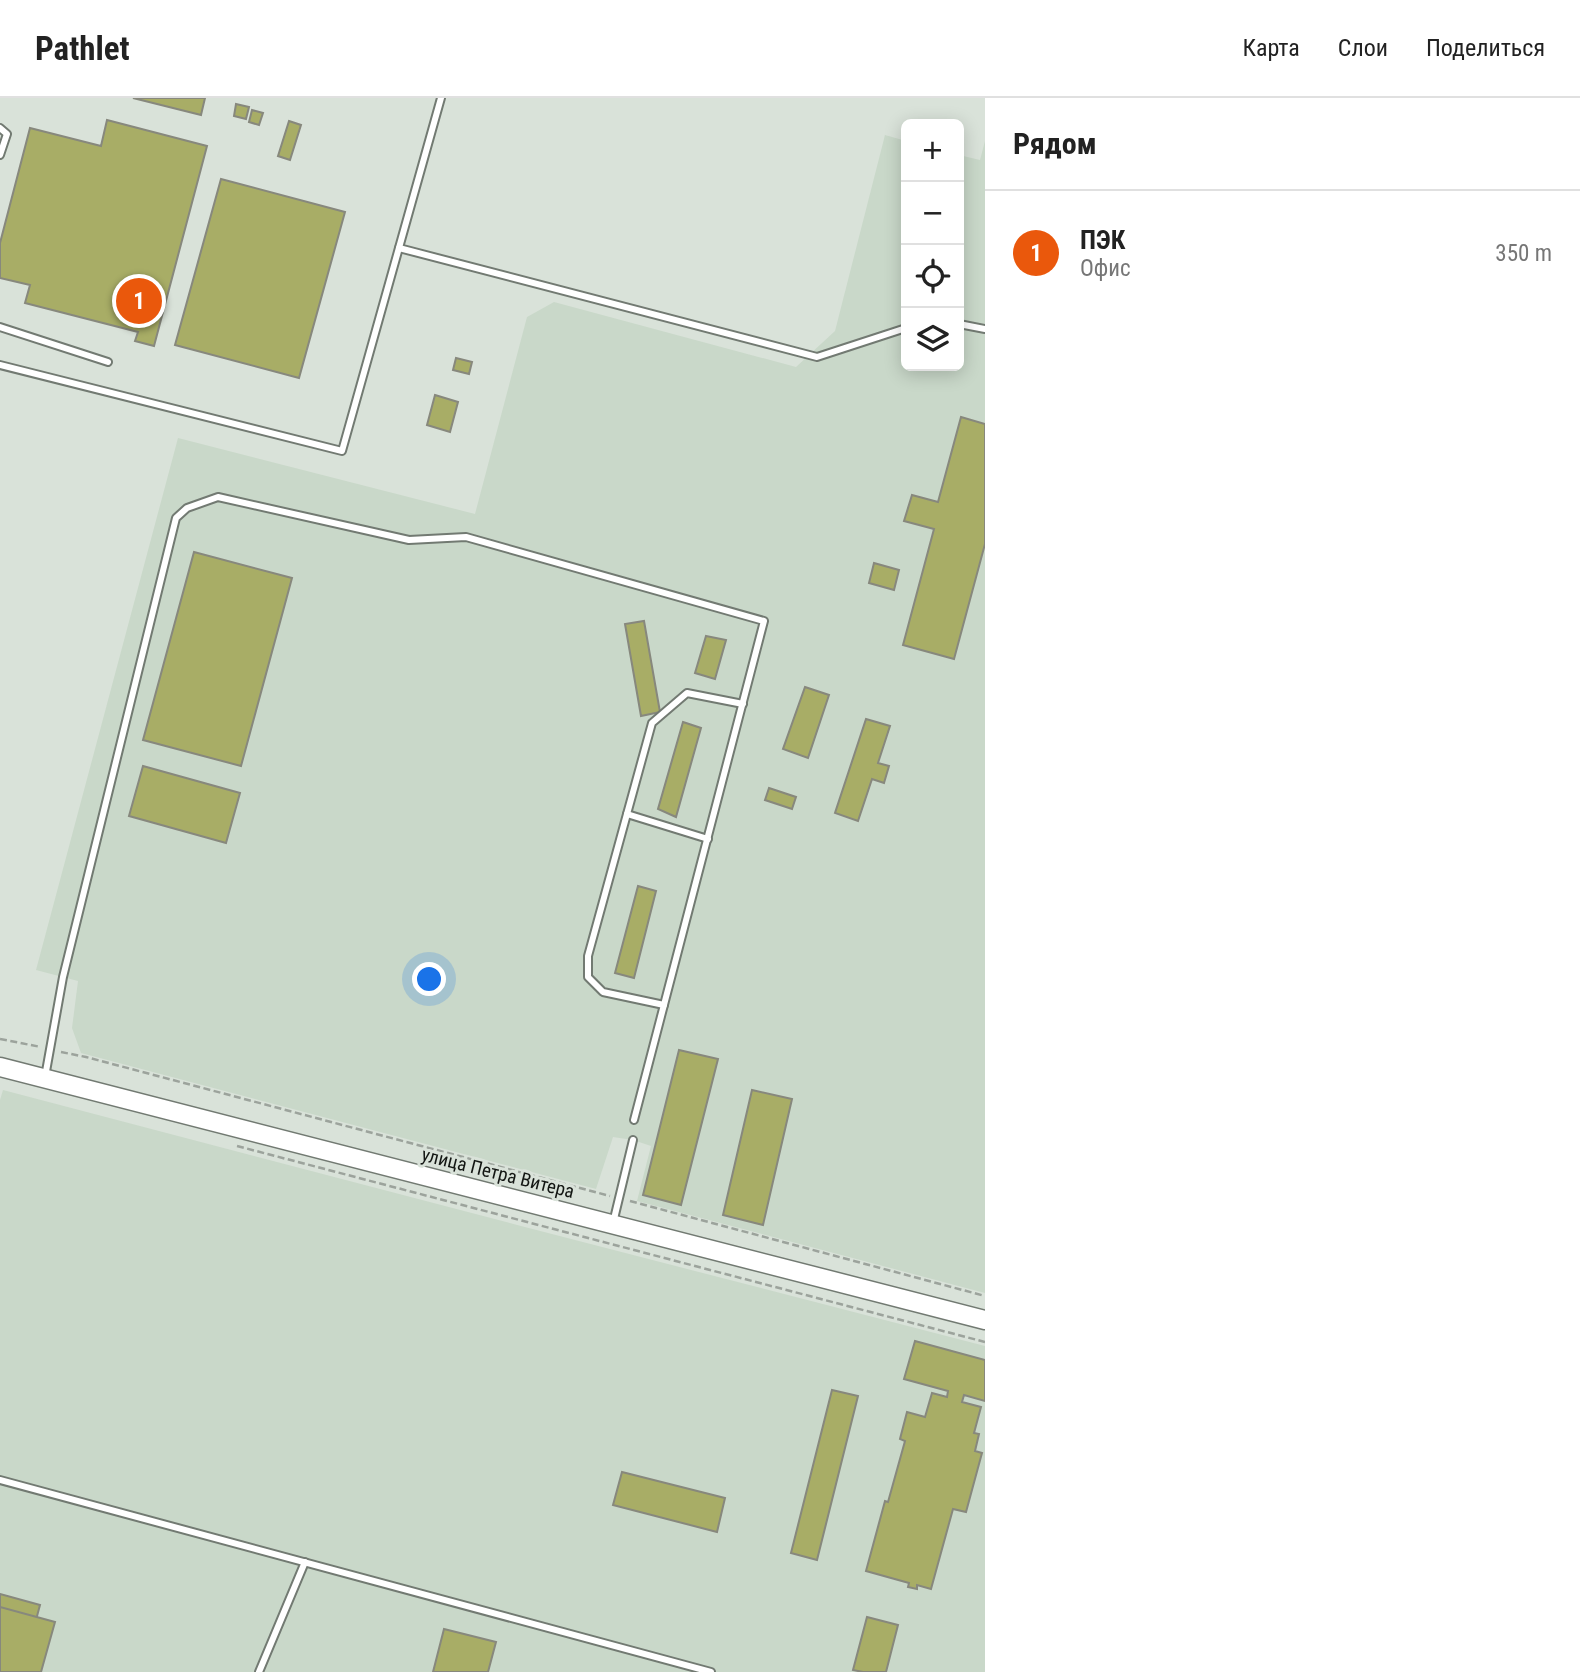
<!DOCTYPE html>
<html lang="ru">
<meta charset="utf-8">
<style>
:root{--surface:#fff;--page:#f2f2f2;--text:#222;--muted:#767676;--line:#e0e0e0;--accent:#ea580c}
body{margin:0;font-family:"Roboto Condensed",sans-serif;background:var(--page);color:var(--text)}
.controls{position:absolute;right:21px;top:21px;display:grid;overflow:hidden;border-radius:10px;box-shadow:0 4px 18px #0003}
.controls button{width:63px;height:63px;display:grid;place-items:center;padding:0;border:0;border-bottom:2px solid var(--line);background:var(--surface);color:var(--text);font:35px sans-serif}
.you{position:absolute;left:430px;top:882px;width:24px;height:24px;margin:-18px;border:5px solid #fff;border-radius:50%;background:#1a73e8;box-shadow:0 0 0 10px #1a73e833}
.badge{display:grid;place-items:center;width:46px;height:46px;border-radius:50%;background:var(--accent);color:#fff;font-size:23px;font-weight:700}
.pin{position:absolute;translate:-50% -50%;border:4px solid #fff;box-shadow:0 2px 7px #0006}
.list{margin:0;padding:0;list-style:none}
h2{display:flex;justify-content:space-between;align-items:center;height:91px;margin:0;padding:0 28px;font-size:30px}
h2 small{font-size:23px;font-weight:400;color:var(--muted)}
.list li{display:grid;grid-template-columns:46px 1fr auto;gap:21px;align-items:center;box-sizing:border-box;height:126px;padding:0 28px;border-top:2px solid var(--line)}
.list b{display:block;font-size:26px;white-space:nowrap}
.list p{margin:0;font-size:23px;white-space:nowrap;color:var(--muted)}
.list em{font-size:23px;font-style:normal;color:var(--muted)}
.icon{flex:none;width:38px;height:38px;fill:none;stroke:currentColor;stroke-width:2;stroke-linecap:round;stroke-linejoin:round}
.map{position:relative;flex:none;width:985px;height:1574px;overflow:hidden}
header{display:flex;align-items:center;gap:42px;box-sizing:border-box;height:98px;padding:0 35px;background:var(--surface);border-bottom:2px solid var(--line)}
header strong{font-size:33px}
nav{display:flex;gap:38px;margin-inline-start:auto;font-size:24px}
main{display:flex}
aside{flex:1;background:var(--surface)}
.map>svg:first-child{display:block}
</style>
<header>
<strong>Pathlet</strong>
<nav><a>Карта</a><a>Слои</a><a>Поделиться</a></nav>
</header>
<main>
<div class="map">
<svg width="985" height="1574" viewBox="0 0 985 1574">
<rect width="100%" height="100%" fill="#d9e2d9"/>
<g fill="#c9d8c9">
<polygon points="885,37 906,43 906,268 959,268 959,57 980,62 985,43 985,1195 637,1103 651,1048 633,1042 613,1039 596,1091 81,955 72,930 78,883 36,872 178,340 475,416 527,219 554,204 796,269 835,233"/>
<polygon points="3,992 521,1128 985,1248 985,1574 0,1574 0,1002"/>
</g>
<g fill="#a8ad66" stroke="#87887d" stroke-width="2">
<polygon points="133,0 205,0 201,17"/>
<polygon points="236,6 249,9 246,21 234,18"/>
<polygon points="252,12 263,15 259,27 249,24"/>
<polygon points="107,22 207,48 154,248 135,243 138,234 25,205 30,187 0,180 0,145 30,30 101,48"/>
<polygon points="289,23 301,27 290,62 278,58"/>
<polygon points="221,81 345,114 299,280 175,247"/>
<polygon points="456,260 472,264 469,276 453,272"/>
<polygon points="435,297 458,304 450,334 427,327"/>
<polygon points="961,319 985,326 985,446 954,561 903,547 934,431 904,423 912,397 938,404"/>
<polygon points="194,454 292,480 241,668 143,642"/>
<polygon points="874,465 899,472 894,492 869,485"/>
<polygon points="644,523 660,614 641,618 625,526"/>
<polygon points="706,538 726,542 715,581 695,575"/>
<polygon points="805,589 829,597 808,660 783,651"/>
<polygon points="866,621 890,628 878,665 889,668 884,685 872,681 858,723 835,715"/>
<polygon points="683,624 701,630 676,719 658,711"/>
<polygon points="143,668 240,695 226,745 129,718"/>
<polygon points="769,690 796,699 792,711 765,702"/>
<polygon points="638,788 656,793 634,880 615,875"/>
<polygon points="679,952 718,961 681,1107 643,1097"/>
<polygon points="752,992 792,1001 763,1127 723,1117"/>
<polygon points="915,1243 985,1262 985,1303 964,1297 962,1304 981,1309 974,1335 979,1336 975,1353 982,1355 966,1414 953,1411 931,1491 917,1487 917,1491 908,1489 909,1485 866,1473 885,1403 888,1404 905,1343 900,1341 907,1314 925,1319 932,1295 947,1299 948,1293 904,1281"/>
<polygon points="832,1292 858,1298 817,1462 791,1455"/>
<polygon points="622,1374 725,1400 717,1434 613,1407"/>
<polygon points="0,1496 40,1507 22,1574 0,1574"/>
<polygon points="0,1509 55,1524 41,1574 0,1574"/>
<polygon points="867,1519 898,1527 886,1574 863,1574 853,1572"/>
<polygon points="444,1531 496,1544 488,1574 433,1574"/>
</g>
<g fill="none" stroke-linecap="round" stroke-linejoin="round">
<defs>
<g id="service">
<polyline points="0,30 7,36 0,57"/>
<polyline points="399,150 817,259 906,230"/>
<polyline points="959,226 985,231"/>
<polyline points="0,229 108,264"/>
<polyline points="0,267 342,353 441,0"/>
<polyline points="627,716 708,741"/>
<polyline points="664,907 603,894 588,879 588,858 652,625 687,595 743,606"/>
<polyline points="45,979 63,879 176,420 187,410 218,399 409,442 466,439 764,523 634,1022"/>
<polyline points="613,1125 633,1042"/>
<polyline points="0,1382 711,1574"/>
<polyline points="259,1574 305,1464"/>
</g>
<polyline id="primary" points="0,969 985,1222"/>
</defs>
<use href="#service" stroke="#727a72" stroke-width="10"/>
<use href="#primary" stroke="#727a72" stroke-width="21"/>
<g stroke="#9ca39c" stroke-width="2.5" stroke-dasharray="7 3.5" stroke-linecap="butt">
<polyline points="0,941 41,949"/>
<polyline points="61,954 86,959 610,1098"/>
<polyline points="237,1048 985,1244"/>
<polyline points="630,1103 985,1198"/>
</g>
<use href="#service" stroke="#fff" stroke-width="6"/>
<use href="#primary" stroke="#fff" stroke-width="18"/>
</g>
<g text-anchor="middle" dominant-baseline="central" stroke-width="6" stroke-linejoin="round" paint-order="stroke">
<g font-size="19" fill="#131613" stroke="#d9e2d9">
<text transform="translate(498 1075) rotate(14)">улица Петра Витера</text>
</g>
</g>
</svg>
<div class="controls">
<button>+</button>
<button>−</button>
<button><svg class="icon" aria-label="locate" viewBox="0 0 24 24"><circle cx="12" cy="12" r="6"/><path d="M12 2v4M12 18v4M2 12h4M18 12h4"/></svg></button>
<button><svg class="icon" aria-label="layers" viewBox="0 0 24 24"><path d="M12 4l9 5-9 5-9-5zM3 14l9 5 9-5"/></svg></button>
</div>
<div class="you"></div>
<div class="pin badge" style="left:139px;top:203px">1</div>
</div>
<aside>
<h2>Рядом<small></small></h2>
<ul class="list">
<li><span class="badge">1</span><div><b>ПЭК</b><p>Офис</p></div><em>350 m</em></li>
</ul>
</aside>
</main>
